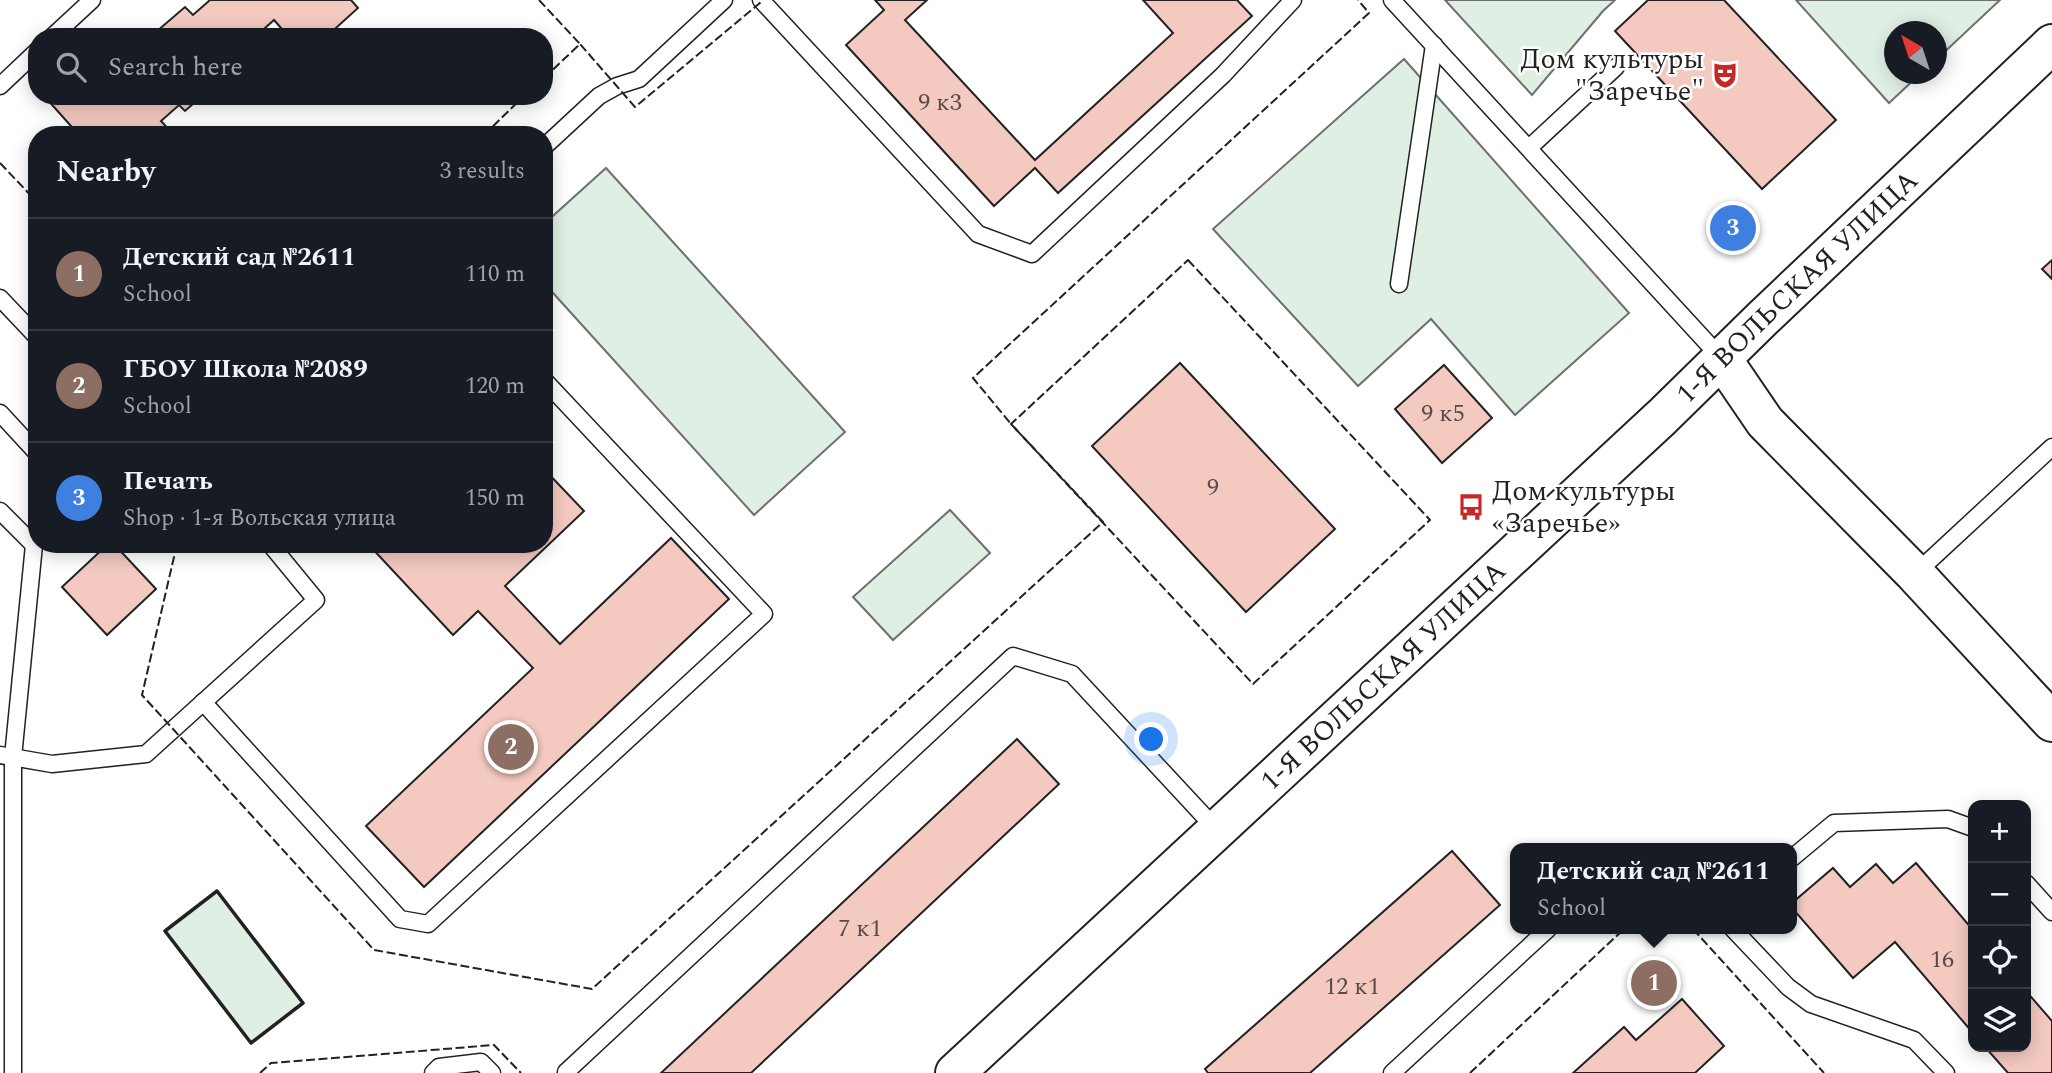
<!DOCTYPE html>
<meta charset="utf-8">
<style>
:root{--surface:#171b24;--page:#20242c;--text:#f1f3f6;--muted:#9ea1a6;--line:#363941;--accent:#d93025}
body{margin:0;font-family:Spectral,serif;background:var(--page);color:var(--text)}
.controls{position:absolute;right:21px;bottom:21px;display:grid;overflow:hidden;border-radius:14px;box-shadow:0 4px 18px #0003}
.controls button{width:63px;height:63px;display:grid;place-items:center;padding:0;border:0;border-bottom:2px solid var(--line);background:var(--surface);color:var(--text);font:35px sans-serif}
.compass{position:absolute;left:1884px;top:21px;width:63px;height:63px;border-radius:50%;background:var(--surface);box-shadow:0 4px 18px #0003;rotate:321deg}
.you{position:absolute;left:1152px;top:740px;width:24px;height:24px;margin:-18px;border:5px solid #fff;border-radius:50%;background:#1a73e8;box-shadow:0 0 0 10px #1a73e833}
.badge{display:grid;place-items:center;width:46px;height:46px;border-radius:50%;background:var(--accent);color:#fff;font-size:23px;font-weight:700}
.pin{position:absolute;translate:-50% -50%;border:4px solid #fff;box-shadow:0 2px 7px #0006}
.popup{position:absolute;left:1510px;top:843px;width:287px;height:91px;box-sizing:border-box;display:grid;place-content:center;border-radius:14px;background:var(--surface);filter:drop-shadow(0 2px 5px #0005);font-size:23px;white-space:nowrap;color:var(--muted)}
.popup b{font-size:26px;color:var(--text)}
.popup::after{content:'';position:absolute;left:50%;top:100%;margin-left:-14px;border:14px solid transparent;border-top-color:var(--surface)}
.list{margin:0;padding:0;list-style:none}
h2{display:flex;justify-content:space-between;align-items:center;height:91px;margin:0;padding:0 28px;font-size:30px}
h2 small{font-size:23px;font-weight:400;color:var(--muted)}
.list li{display:grid;grid-template-columns:46px 1fr auto;gap:21px;align-items:center;box-sizing:border-box;height:112px;padding:0 28px;border-top:2px solid var(--line)}
.list b{display:block;font-size:26px;white-space:nowrap}
.list p{margin:0;font-size:23px;white-space:nowrap;color:var(--muted)}
.list em{font-size:23px;font-style:normal;color:var(--muted)}
.icon{flex:none;width:38px;height:38px;fill:none;stroke:currentColor;stroke-width:2;stroke-linecap:round;stroke-linejoin:round}
.map{position:relative;flex:none;width:2052px;height:1073px;overflow:hidden}
.search{position:absolute;background:var(--surface);box-shadow:0 4px 18px #0003;left:28px;top:28px;width:525px;height:77px;display:flex;align-items:center;gap:18px;box-sizing:border-box;padding:0 24px;border-radius:28px;color:var(--muted);font-size:26px}
.panel{position:absolute;background:var(--surface);box-shadow:0 4px 18px #0003;left:28px;top:126px;width:525px;height:427px;border-radius:28px}
.map>svg:first-child{display:block}
</style>
<div class="map">
<svg width="2052" height="1073" viewBox="0 0 2052 1073">
<rect width="100%" height="100%" fill="#fff"/>
<g fill="#e0efe3" stroke="#6f6f6f" stroke-width="2">
<polygon points="1445,0 1615,0 1603,11 1532,95"/>
<polygon points="1796,0 2000,0 1937,59 1937,32 1895,32 1895,74 1920,74 1889,103"/>
<polygon points="1404,59 1629,313 1515,415 1431,319 1358,386 1213,229"/>
<polygon points="606,168 845,432 754,515 544,283 544,224"/>
<polygon points="950,510 990,553 893,640 853,597"/>
<polygon points="217,891 303,1003 251,1043 165,931"/>
</g>
<g fill="#f3c9c0" stroke="#222" stroke-width="2">
<polygon points="210,0 351,0 358,8 326,37 289,37 274,20 255,37 162,37 157,31 185,7 193,15"/>
<polygon points="875,0 927,0 905,20 1035,160 1173,33 1143,0 1237,0 1252,16 1058,193 1035,168 994,206 846,45 884,10"/>
<polygon points="1648,0 1724,0 1836,120 1762,189 1615,31"/>
<polygon points="202,96 185,111 179,105 161,121 174,135 79,135 45,97"/>
<polygon points="2052,260 2052,279 2042,269"/>
<polygon points="1180,363 1335,529 1246,612 1092,446"/>
<polygon points="1444,365 1492,418 1442,463 1395,409"/>
<polygon points="544,469 584,511 505,586 560,644 671,538 729,599 424,887 366,826 533,668 478,611 453,635 368,544 544,544"/>
<polygon points="108,544 114,544 156,589 107,635 62,587"/>
<polygon points="1017,739 1059,784 751,1073 661,1073"/>
<polygon points="1452,851 1500,905 1310,1073 1208,1073 1205,1069"/>
<polygon points="1916,863 1973,930 1973,1033 1895,942 1853,978 1792,908 1792,903 1833,868 1850,887 1876,864 1893,883"/>
<polygon points="2026,991 2052,1021 2052,1073 2008,1073 1985,1047 2026,1047"/>
<polygon points="1682,999 1724,1046 1695,1073 1573,1073 1624,1027 1636,1040"/>
</g>
<g fill="none" stroke-linecap="round" stroke-linejoin="round">
<defs>
<g id="lane">
<polyline points="761,0 978,234 1032,254 1223,75 1293,0"/>
<polyline points="1392,0 1722,359"/>
<polyline points="52,37 92,0"/>
<polyline points="0,86 37,51"/>
<polyline points="544,147 599,96 617,86 639,79 724,0"/>
<polyline points="1529,148 1616,67"/>
<polyline points="1399,284 1434,45"/>
<polyline points="0,298 37,337"/>
<polyline points="0,413 37,453"/>
<polyline points="0,511 34,545"/>
<polyline points="1915,574 2052,447"/>
<polyline points="203,702 400,919 428,924 764,614 544,380"/>
<polyline points="0,755 52,764 146,754 316,600 270,544"/>
<polyline points="1792,858 1834,823 1948,819 1973,828"/>
<polyline points="2026,883 2052,912"/>
<polyline points="1733,929 1788,987 1811,1004 1914,1040 1946,1073"/>
<polyline points="13,1073 13,757 34,545 37,533"/>
<polyline points="433,1073 439,1067 481,1062 492,1073"/>
<polyline points="567,1073 566,1072 1013,656 1072,674 1216,829"/>
<polyline points="1392,1073 1548,929"/>
</g>
<g id="secondary">
<polyline points="1722,359 1765,422 1915,574 2052,722"/>
<path id="s1" d="M955,1073L1662,417L1763,318L2052,44"/>
</g>
</defs>
<use href="#lane" stroke="#222" stroke-width="19"/>
<use href="#secondary" stroke="#222" stroke-width="42"/>
<use href="#lane" stroke="#fff" stroke-width="16"/>
<use href="#secondary" stroke="#fff" stroke-width="38"/>
<g stroke="#222" stroke-width="2" stroke-dasharray="9 3.5" stroke-linecap="butt">
<polyline points="539,0 580,44 578,46"/>
<polyline points="544,78 580,44 635,107 761,2"/>
<polyline points="484,135 524,96"/>
<polyline points="0,163 37,202"/>
<polygon points="1188,260 1430,520 1253,684 1011,424"/>
<polyline points="177,544 142,695 374,950 592,989 1103,522 1011,424 973,378 1369,13 1358,0"/>
<polyline points="1693,929 1824,1073"/>
<polyline points="260,1073 271,1063 494,1045 521,1073"/>
<polyline points="1470,1073 1624,929"/>
</g>
<polygon stroke="#222" stroke-width="3.5" points="217,891 303,1003 251,1043 165,931"/>
</g>
<defs>
<symbol id="theatre-bare" viewBox="-9 -9 18 18"><path d="M-5-5.5Q0-4 5-5.5V0Q5 5 0 6Q-5 5-5 0ZM-3.3-2.5H-1v1.5H-3.3ZM1-2.5H3.3v1.5H1ZM-2.8 1Q0 5.5 2.8 1Z" fill="#c62828" stroke="#fff" stroke-width="2.5" paint-order="stroke"/></symbol>
<symbol id="bus-bare" viewBox="-9 -9 18 18"><path d="M-5-6H5V4H4V6H2V4H-2V6H-4V4H-5ZM-3.5-4V0h7V-4ZM-3.5 1.2v1.5H-2V1.2ZM2 1.2v1.5H3.5V1.2Z" fill="#c62828" stroke="#fff" stroke-width="2.5" paint-order="stroke"/></symbol>
</defs>
<g fill-rule="evenodd">
<use href="#theatre-bare" x="1706" y="56" width="38" height="38"/>
<use href="#bus-bare" x="1452" y="488" width="38" height="38"/>
</g>
<g text-anchor="middle" dominant-baseline="central" stroke-width="5" stroke-linejoin="round" paint-order="stroke">
<g font-size="24" fill="#564c4a">
<text x="940" y="103">9 к3</text>
<text x="1443" y="414">9 к5</text>
<text x="1213" y="488">9</text>
<text x="860" y="929">7 к1</text>
<text x="1942" y="960">16</text>
<text x="1352" y="987">12 к1</text>
</g>
<g font-size="28" fill="#222" stroke="#fff" text-anchor="end">
<text x="1704" y="59">Дом культуры<tspan x="1704" dy="32">"Заречье"</tspan></text>
<text x="1492" y="491" text-anchor="start">Дом культуры<tspan x="1492" dy="32">«Заречье»</tspan></text>
</g>
<g font-size="28" fill="#222" stroke="#fff">
<text stroke="none"><textPath href="#s1" startOffset="1152">1-Я ВОЛЬСКАЯ УЛИЦА</textPath></text>
<text stroke="none"><textPath href="#s1" startOffset="584">1-Я ВОЛЬСКАЯ УЛИЦА</textPath></text>
</g>
</g>
</svg>
<div class="controls">
<button>+</button>
<button>−</button>
<button><svg class="icon" aria-label="locate" viewBox="0 0 24 24"><circle cx="12" cy="12" r="6"/><path d="M12 2v4M12 18v4M2 12h4M18 12h4"/></svg></button>
<button><svg class="icon" aria-label="layers" viewBox="0 0 24 24"><path d="M12 4l9 5-9 5-9-5zM3 14l9 5 9-5"/></svg></button>
</div>
<svg class="compass" viewBox="-18 -18 36 36"><path d="M0-13l5 13h-10z" fill="#e53935"/><path d="M0 13l5-13h-10z" fill="#9ea1a6"/></svg>
<div class="you"></div>
<div class="pin badge" style="left:1654px;top:983px;background:#8d6e63">1</div>
<div class="popup"><b>Детский сад №2611</b>School</div>
<div class="pin badge" style="left:511px;top:747px;background:#8d6e63">2</div>
<div class="pin badge" style="left:1733px;top:228px;background:#3f7fe0">3</div>
<div class="search"><svg class="icon" aria-label="search" viewBox="0 0 24 24"><circle cx="10" cy="10" r="6"/><path d="M15 15l6 6"/></svg>Search here</div>
<section class="panel">
<h2>Nearby<small>3 results</small></h2>
<ul class="list">
<li><span class="badge" style="background:#8d6e63">1</span><div><b>Детский сад №2611</b><p>School</p></div><em>110 m</em></li>
<li><span class="badge" style="background:#8d6e63">2</span><div><b>ГБОУ Школа №2089</b><p>School</p></div><em>120 m</em></li>
<li><span class="badge" style="background:#3f7fe0">3</span><div><b>Печать</b><p>Shop · 1-я Вольская улица</p></div><em>150 m</em></li>
</ul>
</section>
</div>
